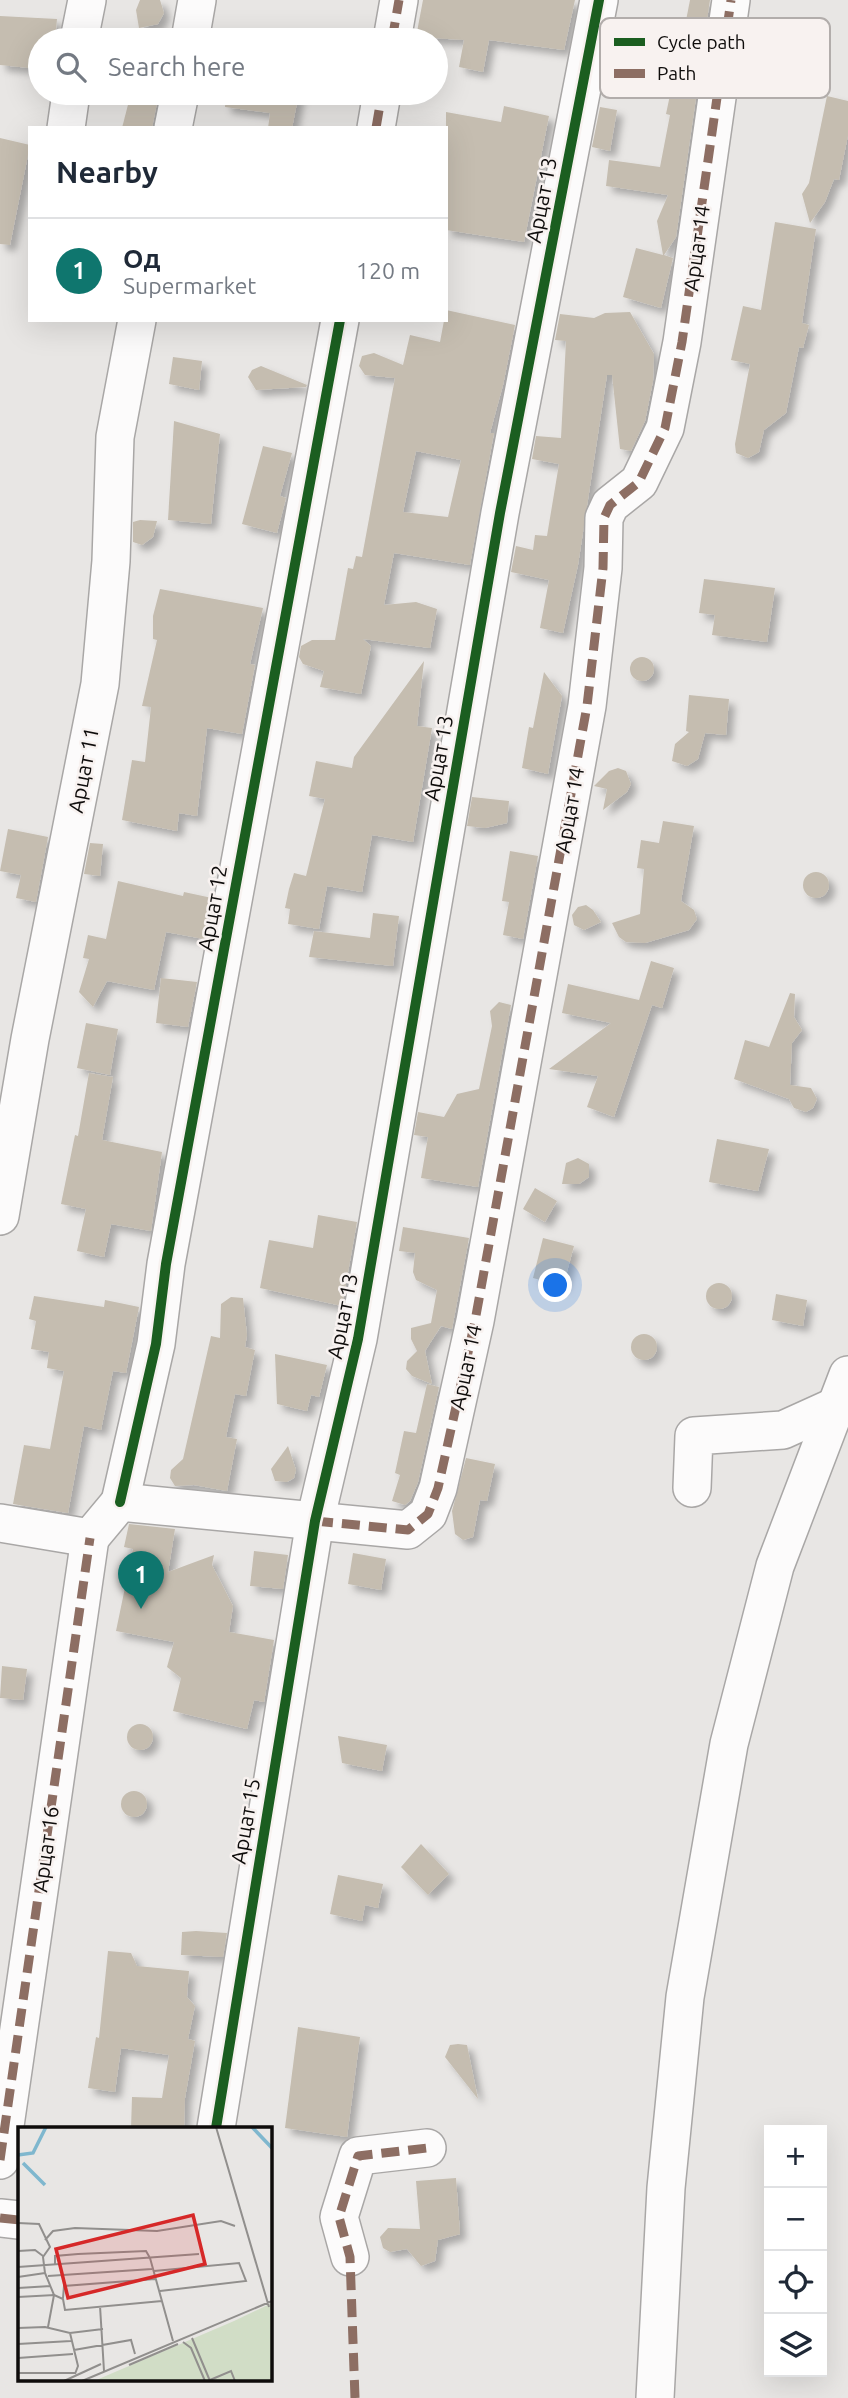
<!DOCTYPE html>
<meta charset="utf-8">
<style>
:root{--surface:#fff;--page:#f6f6f7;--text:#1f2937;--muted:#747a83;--line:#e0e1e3;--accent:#0f766e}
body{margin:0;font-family:Ubuntu,sans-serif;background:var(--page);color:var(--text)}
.controls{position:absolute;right:21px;bottom:21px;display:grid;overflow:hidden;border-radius:0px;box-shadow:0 7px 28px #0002}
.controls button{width:63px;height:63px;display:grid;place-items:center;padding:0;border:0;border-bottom:2px solid var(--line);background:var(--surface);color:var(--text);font:35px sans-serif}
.you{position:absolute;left:556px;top:1286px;width:24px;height:24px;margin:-18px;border:5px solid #fff;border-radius:50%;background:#1a73e8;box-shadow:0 0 0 10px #1a73e833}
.badge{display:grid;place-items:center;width:46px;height:46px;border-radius:50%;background:var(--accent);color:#fff;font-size:23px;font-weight:700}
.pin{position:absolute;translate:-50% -58px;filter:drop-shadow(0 2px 4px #0008)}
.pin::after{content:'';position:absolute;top:37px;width:24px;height:21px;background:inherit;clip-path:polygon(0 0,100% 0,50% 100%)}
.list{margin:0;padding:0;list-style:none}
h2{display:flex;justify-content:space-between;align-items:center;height:91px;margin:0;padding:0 28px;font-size:30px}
h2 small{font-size:23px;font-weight:400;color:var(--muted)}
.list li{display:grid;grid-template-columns:46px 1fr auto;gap:21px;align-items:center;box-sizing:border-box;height:105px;padding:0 28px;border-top:2px solid var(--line)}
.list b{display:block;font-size:26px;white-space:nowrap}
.list p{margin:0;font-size:23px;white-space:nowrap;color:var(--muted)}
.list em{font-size:23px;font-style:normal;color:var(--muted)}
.icon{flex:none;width:38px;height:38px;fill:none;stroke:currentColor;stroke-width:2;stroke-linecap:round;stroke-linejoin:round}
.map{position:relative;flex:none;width:848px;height:2398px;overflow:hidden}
.search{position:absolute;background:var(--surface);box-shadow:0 7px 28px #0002;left:28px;top:28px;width:420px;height:77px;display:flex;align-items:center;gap:18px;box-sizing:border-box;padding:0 24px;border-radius:38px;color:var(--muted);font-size:26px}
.panel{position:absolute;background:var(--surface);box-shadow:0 7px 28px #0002;left:28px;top:126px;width:420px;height:196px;border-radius:0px}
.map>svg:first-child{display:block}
</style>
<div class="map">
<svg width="848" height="2398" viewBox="0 0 848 2398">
<defs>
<filter id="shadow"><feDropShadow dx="6" dy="6" stdDeviation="3.5" flood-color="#0004"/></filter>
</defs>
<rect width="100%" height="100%" fill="#e8e6e4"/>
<g fill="#c5bdb0" fill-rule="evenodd" filter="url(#shadow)">
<polygon points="140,0 160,0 164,13 158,24 139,28 136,10"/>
<polygon points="423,0 575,0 564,50 489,40 483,72 459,67 464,40 416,37"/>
<polygon points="690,0 710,0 704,39 683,36"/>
<polygon points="0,16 57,19 55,40 40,40 40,69 0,65"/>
<polygon points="678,57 701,63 676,237 664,255 673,258 661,308 623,297 636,248 663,255 657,221 668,195 606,186 609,160 660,167 670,115 666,114"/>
<polygon points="131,93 159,93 152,128 122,128"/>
<polygon points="226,93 299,93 292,128 268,128 270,113 225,107"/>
<polygon points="827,96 848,101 848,135 839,180 834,179 825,202 810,223 802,194 809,183"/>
<polygon points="504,106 549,116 524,242 446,230 446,112 501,122"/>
<polygon points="600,107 617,110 610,151 592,147"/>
<polygon points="0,138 30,145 10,245 0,244"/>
<polygon points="775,222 816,229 802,323 809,325 803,348 799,347 786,413 764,430 759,452 748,458 736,453 735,444 750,364 731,360 743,306 761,310"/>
<path d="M446,310L515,325L503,385L490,433H494L470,565L394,553L384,605L416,602L437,609L430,648L363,639L371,646L361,694L320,687L324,671L303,664L299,657L301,646L312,640H335L348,568L353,569L356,556L362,557L395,378L365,375L359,366L362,356L374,353L403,365L410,335L440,342ZM416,451L461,460L448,517L403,512Z"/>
<polygon points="630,312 654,354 653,381 645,421 631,451 620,449 612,375 607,375 578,565 563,633 540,628 549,580 511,572 516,546 533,550 535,535 547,536 559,464 532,459 536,436 561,438 566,341 555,340 560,314 594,318 605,313"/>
<polygon points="173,357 202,361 199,390 169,384"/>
<polygon points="261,366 307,385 306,387 256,390 248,377 252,370"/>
<polygon points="174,421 220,434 211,524 168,520"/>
<polygon points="263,446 292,453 280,496 286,498 277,533 242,524"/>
<polygon points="140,520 157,521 153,537 142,545 133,542 133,522"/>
<polygon points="704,579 775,588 767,642 712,635 715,615 699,613"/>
<polygon points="160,589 263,608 250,664 255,665 242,734 207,728 197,816 179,813 177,831 122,820 132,760 145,762 151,707 142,706 157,640 153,639 153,616"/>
<circle cx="642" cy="669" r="12"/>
<polygon points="424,661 417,726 432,728 413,842 372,835 362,892 327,886 319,929 288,924 290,909 285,908 289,889 294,873 306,876 325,799 309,796 316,761 352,768 354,757"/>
<polygon points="544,672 562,696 548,774 522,768 529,727 533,728"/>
<polygon points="689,695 729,699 726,735 705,733 698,759 687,766 672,761 675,744 689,732 686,731"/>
<polygon points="618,768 626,771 631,784 627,792 603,810 607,789 594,786 609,771"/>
<polygon points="472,797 509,801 507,823 485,828 467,826"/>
<polygon points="663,821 694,826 681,901 694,910 697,919 689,930 645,943 626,942 619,937 612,923 640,914 644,869 637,868 641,840 659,843"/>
<polygon points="8,829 48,837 36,902 16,898 21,875 0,871"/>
<polygon points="90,843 103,844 100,876 84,874"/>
<polygon points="510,851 538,856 523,939 503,935 509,902 502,901"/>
<circle cx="816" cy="885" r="13"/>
<polygon points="118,881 183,896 184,892 212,898 204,939 166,932 154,990 107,981 93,1007 79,992 89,959 83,958 88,935 106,939"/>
<polygon points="586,905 593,910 601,922 584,930 574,925 572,915 578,907"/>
<polygon points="373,913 399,916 393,966 309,957 314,931 370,938"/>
<polygon points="651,961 674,968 662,1008 652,1005 614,1117 587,1107 598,1076 549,1069 611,1023 562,1013 568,984 639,1000"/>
<polygon points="161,978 197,982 188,1027 156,1023"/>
<polygon points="790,993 795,994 794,1017 802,1030 792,1043 790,1085 811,1088 817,1099 813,1108 806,1112 794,1108 789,1099 734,1079 745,1040 769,1047"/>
<polygon points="499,1002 511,1005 478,1187 421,1178 428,1137 414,1135 418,1112 444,1117 457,1094 479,1089 492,1026 490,1011"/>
<polygon points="86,1023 118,1029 110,1075 77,1068"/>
<polygon points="89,1073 113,1077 102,1140 162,1152 151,1231 111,1224 104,1257 77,1251 86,1209 61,1204 75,1135 78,1136"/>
<polygon points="717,1139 769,1149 758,1191 709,1182"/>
<polygon points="578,1158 589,1164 589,1177 579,1184 562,1184 566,1163"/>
<polygon points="535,1188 557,1201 545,1222 523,1209"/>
<polygon points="318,1215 357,1222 342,1306 260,1288 269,1240 313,1248"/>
<polygon points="403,1227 469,1238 452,1329 441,1326 425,1351 432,1384 412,1376 406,1369 407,1361 417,1351 411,1339 411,1328 431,1323 437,1290 416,1280 413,1272 415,1253 399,1251"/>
<polygon points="543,1238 574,1246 563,1286 533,1278"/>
<circle cx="719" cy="1296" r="13"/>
<polygon points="776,1294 807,1300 803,1326 772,1320"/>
<polygon points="34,1296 104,1307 105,1300 139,1307 126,1373 113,1371 101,1430 84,1426 68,1513 13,1504 24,1445 50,1449 64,1371 47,1368 49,1352 31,1349 36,1321 29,1319"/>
<polygon points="231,1297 243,1298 247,1335 245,1347 255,1350 246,1396 235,1394 226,1437 237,1439 227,1491 194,1485 175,1486 170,1478 171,1470 183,1459 211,1336 220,1338 221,1304"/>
<circle cx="644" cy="1347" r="13"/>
<polygon points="275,1354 327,1365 319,1397 311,1395 307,1411 277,1404"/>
<polygon points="427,1384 439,1387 418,1482 410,1501 405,1505 392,1501 400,1475 395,1473 404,1431 416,1433"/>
<polygon points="288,1446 296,1470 294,1478 287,1482 275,1481 271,1469"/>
<polygon points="466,1458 495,1464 487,1501 480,1500 473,1537 463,1540 455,1534 452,1511"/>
<polygon points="129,1524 175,1529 168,1572 214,1555 212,1565 233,1606 229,1632 274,1640 264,1702 254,1700 247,1729 173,1711 181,1678 167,1667 174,1642 116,1631 133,1549 124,1547"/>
<polygon points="254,1551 288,1555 283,1589 250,1586"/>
<polygon points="353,1553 386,1559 381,1590 348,1584"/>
<polygon points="2,1666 27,1669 23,1700 0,1698"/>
<circle cx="140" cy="1737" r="13"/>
<polygon points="338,1736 387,1745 382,1771 342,1763"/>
<circle cx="134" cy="1804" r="13"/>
<polygon points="421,1844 449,1874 428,1895 401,1867"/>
<polygon points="338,1875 383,1884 378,1908 365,1905 362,1921 330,1914"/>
<polygon points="196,1931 227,1933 223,1957 181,1955 182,1932"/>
<polygon points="108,1951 131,1953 137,1966 189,1971 187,1997 195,2006 188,2039 195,2041 185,2098 184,2129 131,2129 132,2097 162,2098 169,2055 121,2048 115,2092 88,2088 96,2037 99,2038"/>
<polygon points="298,2027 360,2037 347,2137 285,2128"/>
<polygon points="458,2044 467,2045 478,2099 445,2057 450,2045"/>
<polygon points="456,2178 460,2234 438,2240 435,2261 421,2266 407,2249 390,2252 383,2248 380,2237 388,2228 420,2229 416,2181"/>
</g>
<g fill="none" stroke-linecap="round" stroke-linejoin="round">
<defs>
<g id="minor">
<polyline points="79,40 87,0"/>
<polyline points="190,40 197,0"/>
<polyline points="392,40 399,0"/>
<polyline points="66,128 71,93"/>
<polyline points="173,128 180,93"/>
<polyline points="376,128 382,93"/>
<polyline points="0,1216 30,1039 100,684 111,561 115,437 137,320"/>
<polyline points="692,1488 694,1436 783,1430 836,1406"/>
<polyline points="120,1502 156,1344 166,1264 340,320"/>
<polyline points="0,1523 90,1538 120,1502 408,1530 428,1514 438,1488 475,1321 587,706 603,568 604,518 610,505 639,482 665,428 682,342 731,0"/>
<polyline points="216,2128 315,1521 358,1339 500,513 599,0"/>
<polyline points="0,2160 90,1538"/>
<polyline points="0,2218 19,2220"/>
<polyline points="350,2257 339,2217 358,2156 427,2148"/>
<polyline points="655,2398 666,2188 685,1997 729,1744 775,1566 848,1375"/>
</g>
</defs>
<use href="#minor" stroke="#a9a7a6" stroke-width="40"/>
<use href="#minor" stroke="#fcfbfb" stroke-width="37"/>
<g stroke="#8d6e63" stroke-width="9" stroke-dasharray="18 9" stroke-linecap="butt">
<polyline points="392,40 399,0"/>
<polyline points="376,128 382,93"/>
<polyline points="315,1521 408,1530 428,1514 438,1488 475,1321 587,706 603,568 604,518 610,505 639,482 665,428 682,342 731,0"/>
<polyline points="0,2160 90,1538"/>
<polyline points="0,2218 19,2220"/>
<polyline points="355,2398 350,2257 339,2217 358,2156 427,2148"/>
</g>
<defs>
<g id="cycleway">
<polyline points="120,1502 156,1344 166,1264 340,320"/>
<polyline points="216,2128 315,1521 358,1339 500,513 599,0"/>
</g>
</defs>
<use href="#cycleway" stroke="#f8f2f0" stroke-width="15"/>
<use href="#cycleway" stroke="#1b5e20" stroke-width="10"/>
</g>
<g text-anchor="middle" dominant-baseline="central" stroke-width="5" stroke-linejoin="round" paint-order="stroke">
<g font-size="21" fill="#0e0c0b" stroke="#f8f2f0">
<text transform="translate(541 200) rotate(-79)">Арцат 13</text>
<text transform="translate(696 248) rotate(-82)">Арцат 14</text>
<text transform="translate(438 758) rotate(-80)">Арцат 13</text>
<text transform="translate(83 770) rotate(-79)">Арцат 11</text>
<text transform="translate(569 810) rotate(-80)">Арцат 14</text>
<text transform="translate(212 908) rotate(-80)">Арцат 12</text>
<text transform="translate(342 1316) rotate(-79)">Арцат 13</text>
<text transform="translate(465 1367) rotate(-78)">Арцат 14</text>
<text transform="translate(245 1821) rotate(-80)">Арцат 15</text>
<text transform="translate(45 1849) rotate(-82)">Арцат 16</text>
</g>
</g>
<g transform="translate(18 2127)">
<rect width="254" height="254" fill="#e8e6e4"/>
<path d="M254,176V254H76L216,194Z" fill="#d1ddc6"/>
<path fill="none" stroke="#7fb7ce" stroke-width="3.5" d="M234,0L254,21M0,28L15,26L28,0M5,36L27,58"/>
<path fill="none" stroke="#918f8d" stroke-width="2" d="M198,0L251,180M0,96L21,97L32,120L25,130L27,146L36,168L45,172L47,183L144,174M27,113L35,104L57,101L139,104L203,94L217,99M0,124L17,123L25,129M132,131L155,214M37,137V129L60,127L128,124L132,131M0,140L181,127M136,144L221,136L228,154L142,164M30,149L134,142M0,150L27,146M0,161L33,159M0,170L36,168L30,200M45,171L46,159L137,152M82,179L86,244M0,201L27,200L52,206L85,202M52,206L60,239L57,247M174,211L192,254M165,215L173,221L187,254M0,217L53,214M56,223L113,213L117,227M0,231L55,227M111,238L160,217M0,246H57M192,253L213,244L217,254M46,254L83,237M64,254L254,174"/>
<path fill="#d62828" fill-opacity="0.15" stroke="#d62828" stroke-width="3.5" d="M175,88L187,137L50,171L38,122Z"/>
<rect width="254" height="254" fill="none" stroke="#0e0c0b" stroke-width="3.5"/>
</g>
<rect x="600" y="18" width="230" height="80" rx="10" fill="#f8f2f0" stroke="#b2adab" stroke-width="2"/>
<rect x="614" y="38" width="31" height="8" fill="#1b5e20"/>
<rect x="614" y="69" width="31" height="9" fill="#8d6e63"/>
<g font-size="19" fill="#0e0c0b">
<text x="657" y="49">Cycle path</text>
<text x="657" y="80">Path</text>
</g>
</svg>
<div class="controls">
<button>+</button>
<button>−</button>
<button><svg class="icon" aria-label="locate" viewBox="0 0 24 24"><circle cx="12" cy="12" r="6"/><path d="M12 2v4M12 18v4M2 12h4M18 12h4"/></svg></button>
<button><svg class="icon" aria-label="layers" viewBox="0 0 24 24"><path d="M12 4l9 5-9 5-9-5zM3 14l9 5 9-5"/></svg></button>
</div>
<div class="you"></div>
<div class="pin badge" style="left:141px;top:1609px">1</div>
<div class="search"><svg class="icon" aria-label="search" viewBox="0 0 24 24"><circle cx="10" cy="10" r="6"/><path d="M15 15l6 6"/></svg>Search here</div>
<section class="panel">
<h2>Nearby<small></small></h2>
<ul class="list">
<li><span class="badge">1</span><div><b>Од</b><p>Supermarket</p></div><em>120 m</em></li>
</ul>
</section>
</div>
